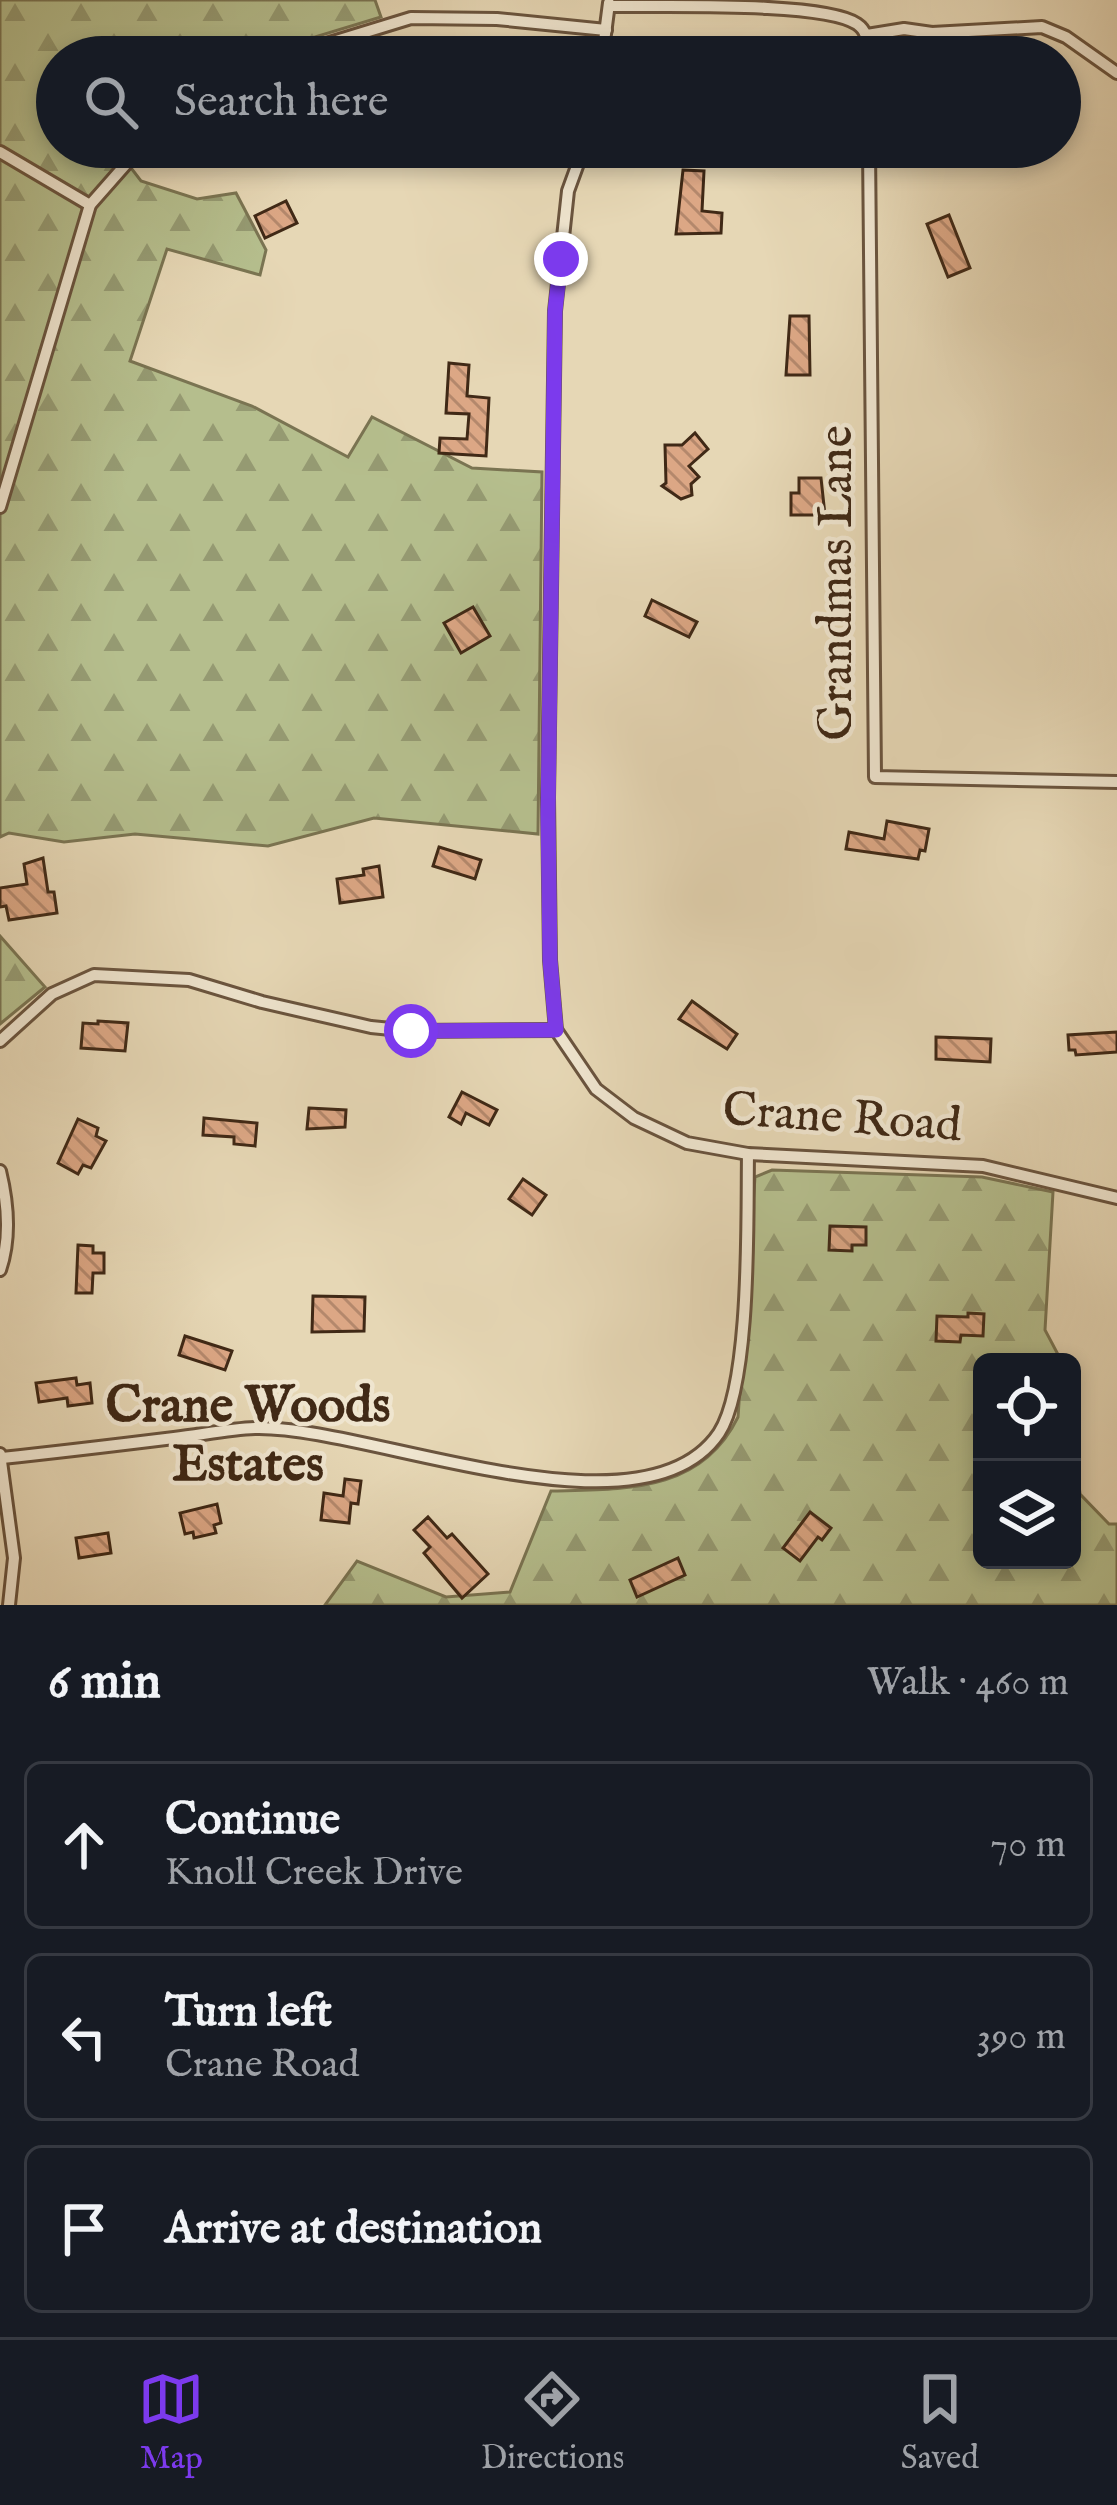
<!DOCTYPE html>
<meta charset="utf-8">
<style>
:root{--surface:#171b24;--page:#20242c;--text:#f1f3f6;--muted:#9ea1a6;--line:#363941;--accent:#7c3aed}
body{margin:0;font-family:"IM FELL English",serif;background:var(--page);color:var(--text)}
.controls{position:absolute;right:36px;bottom:36px;display:grid;overflow:hidden;border-radius:18px;box-shadow:0 6px 18px #0003}
.controls button{width:108px;height:108px;display:grid;place-items:center;padding:0;border:0;border-bottom:3px solid var(--line);background:var(--surface);color:var(--text);font:60px sans-serif}
.stop{position:absolute;width:36px;height:36px;margin:-27px;border:9px solid #7c3aed;border-radius:50%;background:#fff}
.stop.end{background:#7c3aed;border-color:#fff;box-shadow:0 3px 12px #0008}
.list{margin:0;padding:0;list-style:none}
h2{display:flex;justify-content:space-between;align-items:center;height:156px;margin:0;padding:0 48px;font-size:51px}
h2 small{font-size:39px;font-weight:400;color:var(--muted)}
.list li{display:grid;grid-template-columns:78px 1fr auto;gap:36px;align-items:center;box-sizing:border-box;height:168px;margin:0 24px 24px;padding:0 24px;border:3px solid var(--line);border-radius:18px}
.list b{display:block;font-size:45px;white-space:nowrap}
.list p{margin:0;font-size:39px;white-space:nowrap;color:var(--muted)}
.list em{font-size:39px;font-style:normal;color:var(--muted)}
.icon{flex:none;width:66px;height:66px;fill:none;stroke:currentColor;stroke-width:2;stroke-linecap:round;stroke-linejoin:round}
.map{position:relative;flex:none;width:1117px;height:1605px;overflow:hidden}
.search{position:absolute;background:var(--surface);box-shadow:0 6px 18px #0003;left:36px;right:36px;top:36px;height:132px;display:flex;align-items:center;gap:30px;box-sizing:border-box;padding:0 42px;border-radius:66px;color:var(--muted);font-size:45px}
.sheet{height:732px;background:var(--surface)}
nav{display:flex;justify-content:space-around;align-items:center;box-sizing:border-box;height:168px;border-top:3px solid var(--line);background:var(--surface);font-size:33px;color:var(--muted)}
nav a{display:grid;justify-items:center;gap:6px}
nav .on{color:var(--accent)}
.map>svg:first-child{display:block}
</style>
<div class="map">
<svg width="1117" height="1605" viewBox="0 0 1117 1605">
<defs>
<pattern id="forest-firs" width="22" height="20" patternUnits="userSpaceOnUse" patternTransform="scale(3)"><rect width="22" height="20" fill="#b5be8d"/><path d="M5 1l3.5 6h-7zM16 11l3.5 6h-7z" fill="#959a72"/></pattern>
<pattern id="building-back-hatch" width="6" height="6" patternUnits="userSpaceOnUse" patternTransform="scale(3)"><rect width="6" height="6" fill="#dca785"/><path d="M-1 5l2 2M0 0l6 6M5-1l2 2" fill="none" stroke="#b4886c"/></pattern>
</defs>
<rect width="100%" height="100%" fill="#e6d7b5"/>
<filter id="stains"><feTurbulence type="fractalNoise" baseFrequency=".00167" numOctaves="4"/><feColorMatrix values="0 0 0 0 .2 0 0 0 0 .09 0 0 0 0 .02 0 0 0 .5 -.17"/></filter>
<radialGradient id="worn" r=".72"><stop offset=".6" stop-color="#630" stop-opacity="0"/><stop offset="1" stop-color="#630" stop-opacity=".3"/></radialGradient>
<g fill="url(#forest-firs)" stroke="#7a7452" stroke-width="3">
<polygon points="0,0 375,0 381,17 249,57 57,57 57,147 121,147 118,151 141,181 197,199 236,193 266,250 260,275 167,249 130,361 252,406 348,457 372,417 472,468 542,472 538,834 374,818 268,846 135,834 64,842 9,833 0,837"/>
<polygon points="0,936 45,987 0,1024"/>
<path d="M772,1170L982,1177L1053,1192L1045,1330L1062,1362H982V1560H1072V1427L1080,1494L1109,1524H1117V1605H325L357,1561L446,1597L510,1592L551,1491C625,1489 701,1493 738,1417L755,1177Z"/>
</g>
<g fill="url(#building-back-hatch)" stroke="#402916" stroke-width="3">
<polygon points="683,170 704,171 702,211 722,213 721,233 676,234"/>
<polygon points="286,201 297,223 265,238 255,216"/>
<polygon points="949,215 970,268 948,277 927,224"/>
<polygon points="790,316 809,316 810,375 786,375"/>
<polygon points="449,363 469,365 467,396 489,398 486,456 439,453 440,438 467,439 469,414 446,413"/>
<polygon points="695,433 708,449 689,466 699,477 691,484 692,495 681,499 662,486 666,483 665,445 682,445"/>
<polygon points="799,478 821,478 825,515 791,515 791,493 799,493"/>
<polygon points="652,600 697,622 689,637 645,616"/>
<polygon points="473,607 490,636 461,653 444,623"/>
<polygon points="887,821 929,829 925,851 920,850 918,859 846,849 849,832 884,839"/>
<polygon points="439,847 481,860 475,879 433,866"/>
<polygon points="43,858 48,892 54,892 57,913 9,920 6,906 0,907 0,888 27,884 24,864"/>
<polygon points="379,866 383,897 340,903 337,879 364,875 363,869"/>
<polygon points="692,1001 737,1034 727,1049 679,1019"/>
<polygon points="98,1021 128,1023 125,1051 81,1048 83,1023 98,1024"/>
<polygon points="1117,1032 1117,1052 1076,1055 1075,1050 1069,1050 1068,1035"/>
<polygon points="936,1037 991,1039 990,1062 936,1059"/>
<polygon points="462,1092 497,1110 489,1125 466,1113 461,1124 449,1117"/>
<polygon points="309,1108 346,1110 345,1127 307,1129"/>
<polygon points="204,1118 257,1123 255,1146 234,1144 234,1137 203,1135"/>
<polygon points="78,1119 98,1128 96,1136 106,1141 91,1168 83,1165 78,1174 58,1163"/>
<polygon points="523,1179 546,1195 532,1215 509,1199"/>
<polygon points="830,1226 866,1227 866,1245 852,1245 852,1251 829,1250"/>
<polygon points="78,1245 93,1246 93,1253 104,1253 104,1273 93,1273 92,1293 76,1293"/>
<polygon points="313,1296 365,1297 364,1331 312,1332"/>
<polygon points="968,1313 984,1314 983,1336 961,1335 960,1342 936,1341 937,1316 968,1317"/>
<polygon points="185,1336 232,1351 225,1370 179,1355"/>
<polygon points="76,1378 77,1385 90,1383 92,1403 68,1406 67,1398 39,1402 36,1383"/>
<polygon points="345,1479 361,1481 358,1504 351,1503 349,1523 321,1520 324,1493 343,1496"/>
<polygon points="217,1504 221,1523 214,1525 216,1533 194,1538 193,1532 185,1534 180,1513"/>
<polygon points="810,1512 831,1528 822,1540 818,1537 800,1561 783,1548"/>
<polygon points="428,1517 447,1538 452,1534 488,1574 462,1598 424,1553 430,1547 414,1530"/>
<polygon points="108,1533 111,1553 79,1558 76,1538"/>
<polygon points="678,1558 685,1575 637,1597 630,1580"/>
</g>
<g fill="none" stroke-linecap="round" stroke-linejoin="round">
<defs>
<g id="street">
<path d="M609,6C658,7 824,1 857,24C869,32 867,44 868,57"/>
<polyline points="867,35 904,29 932,33 1042,27 1066,37 1117,73"/>
<polyline points="284,57 411,18 497,19 606,30"/>
<polyline points="602,57 609,3"/>
<polyline points="584,147 568,191 555,311 548,798 550,960 556,1030 596,1089 634,1118 687,1143 748,1154 983,1166 1117,1198"/>
<polyline points="869,147 875,777 1117,782"/>
<polyline points="0,152 90,205"/>
<polyline points="0,507 90,205 141,147"/>
<polyline points="0,1041 52,994 94,975 189,980 262,1002 371,1027 411,1031 556,1030"/>
<path d="M0,1171C8,1204 11,1238 0,1270"/>
<polyline points="0,1454 14,1558 9,1605"/>
<path d="M2,1458C59,1452 117,1445 174,1438C201,1435 228,1429 255,1428C366,1425 643,1546 719,1433C751,1384 747,1218 748,1154"/>
</g>
</defs>
<use href="#street" stroke="#6a543e" stroke-width="16"/>
<use href="#street" stroke="#efe5cf" stroke-width="10"/>
</g>
<g fill="none" stroke-linecap="round" stroke-linejoin="round">
<polyline stroke="#7c3aed" stroke-width="15" points="411,1031 556,1030 550,960 548,814 555,311 561,259"/>
</g>
<g text-anchor="middle" dominant-baseline="central" stroke-width="9" stroke-linejoin="round" paint-order="stroke">
<g font-size="48" fill="#402916" stroke="#efe5cf">
<text transform="translate(838 583) rotate(-90)">Grandmas Lane</text>
<text transform="translate(842 1119) rotate(4)">Crane Road</text>
</g>
<g font-size="51" font-weight="bold" fill="#402916" stroke="#efe5cf">
<text x="248" y="1407">Crane Woods<tspan x="248" dy="59">Estates</tspan></text>
</g>
</g>
<rect width="100%" height="100%" filter="url(#stains)"/>
<rect width="100%" height="100%" fill="url(#worn)"/>
</svg>
<div class="controls">
<button><svg class="icon" aria-label="locate" viewBox="0 0 24 24"><circle cx="12" cy="12" r="6"/><path d="M12 2v4M12 18v4M2 12h4M18 12h4"/></svg></button>
<button><svg class="icon" aria-label="layers" viewBox="0 0 24 24"><path d="M12 4l9 5-9 5-9-5zM3 14l9 5 9-5"/></svg></button>
</div>
<div class="stop" style="left:411px;top:1031px"></div>
<div class="stop end" style="left:561px;top:259px"></div>
<div class="search"><svg class="icon" aria-label="search" viewBox="0 0 24 24"><circle cx="10" cy="10" r="6"/><path d="M15 15l6 6"/></svg>Search here</div>
</div>
<section class="sheet">
<h2>6 min<small>Walk · 460 m</small></h2>
<ul class="list">
<li><svg class="icon" aria-label="ahead" viewBox="0 0 24 24"><path d="M12 20V5M6 11l6-6 6 6"/></svg><div><b>Continue</b><p>Knoll Creek Drive</p></div><em>70 m</em></li>
<li><svg class="icon" aria-label="left" viewBox="0 0 24 24"><path d="M17 20v-9H6M10 6l-5 5 5 5"/></svg><div><b>Turn left</b><p>Crane Road</p></div><em>390 m</em></li>
<li><svg class="icon" aria-label="arrive" viewBox="0 0 24 24"><path d="M6 21V4h12l-3 4 3 4H6"/></svg><div><b>Arrive at destination</b></div></li>
</ul>
</section>
<nav>
<a class="on"><svg class="icon" aria-label="map" viewBox="0 0 24 24"><path d="M3 6l6-2 6 2 6-2v14l-6 2-6-2-6 2zM9 4v14M15 6v14"/></svg>Map</a>
<a><svg class="icon" aria-label="directions" viewBox="0 0 24 24"><path d="M12 3l9 9-9 9-9-9zM9 14v-3h6M13 9l2 2-2 2"/></svg>Directions</a>
<a><svg class="icon" aria-label="saved" viewBox="0 0 24 24"><path d="M7 4h10v16l-5-4-5 4z"/></svg>Saved</a>
</nav>
